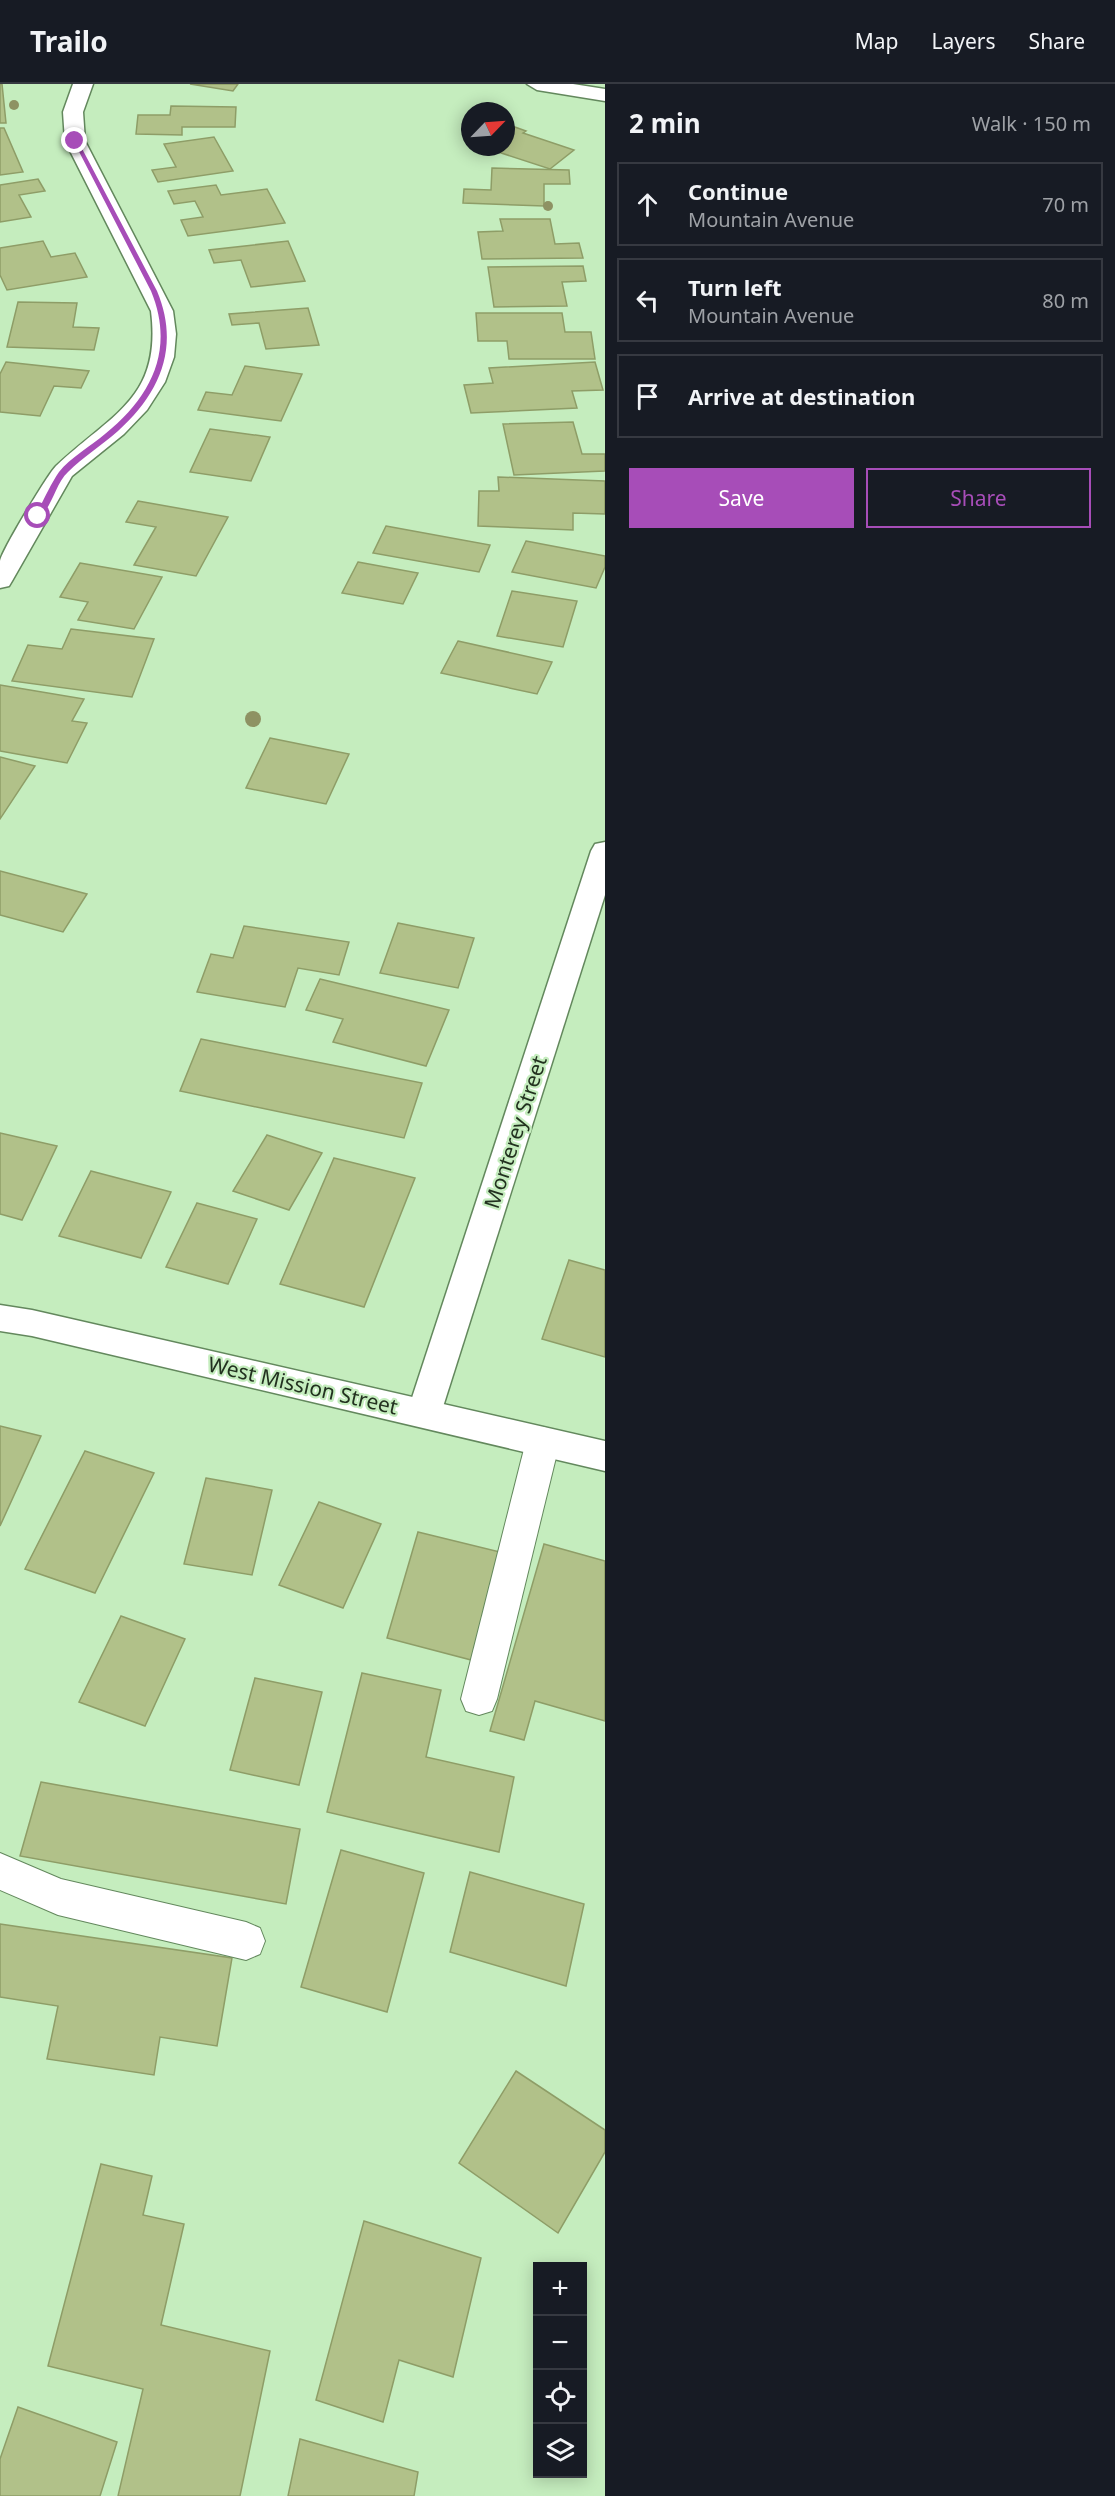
<!DOCTYPE html>
<meta charset="utf-8">
<style>
:root{--surface:#171b24;--page:#20242c;--text:#f1f3f6;--muted:#9ea1a6;--line:#363941;--accent:#a74db8}
body{margin:0;font-family:"Noto Sans",sans-serif;background:var(--page);color:var(--text)}
.controls{position:absolute;right:18px;bottom:18px;display:grid;overflow:hidden;border-radius:0px;box-shadow:0 3px 15px #0003}
.controls button{width:54px;height:54px;display:grid;place-items:center;padding:0;border:0;border-bottom:2px solid var(--line);background:var(--surface);color:var(--text);font:30px sans-serif}
.compass{position:absolute;left:461px;top:18px;width:54px;height:54px;border-radius:50%;background:var(--surface);box-shadow:0 3px 15px #0003;rotate:65deg}
.stop{position:absolute;width:18px;height:18px;margin:-14px;border:4px solid #a74db8;border-radius:50%;background:#fff}
.stop.end{background:#a74db8;border-color:#fff;box-shadow:0 2px 6px #0008}
.list{margin:0;padding:0;list-style:none}
h2{display:flex;justify-content:space-between;align-items:center;height:78px;margin:0;padding:0 24px;font-size:26px}
h2 small{font-size:20px;font-weight:400;color:var(--muted)}
.list li{display:grid;grid-template-columns:39px 1fr auto;gap:18px;align-items:center;box-sizing:border-box;height:84px;margin:0 12px 12px;padding:0 12px;border:2px solid var(--line);border-radius:0px}
.list b{display:block;font-size:22px;white-space:nowrap}
.list p{margin:0;font-size:20px;white-space:nowrap;color:var(--muted)}
.list em{font-size:20px;font-style:normal;color:var(--muted)}
.actions{display:flex;gap:12px;padding:18px 24px}
.actions a{flex:1;padding:14px 0;border:2px solid var(--accent);border-radius:0px;text-align:center;font-size:21px;color:var(--accent)}
.actions .main{background:var(--accent);color:#fff}
.icon{flex:none;width:33px;height:33px;fill:none;stroke:currentColor;stroke-width:2;stroke-linecap:round;stroke-linejoin:round}
.map{position:relative;flex:none;width:605px;height:2412px;overflow:hidden}
header{display:flex;align-items:center;gap:36px;box-sizing:border-box;height:84px;padding:0 30px;background:var(--surface);border-bottom:2px solid var(--line)}
header strong{font-size:28px}
nav{display:flex;gap:33px;margin-inline-start:auto;font-size:21px}
main{display:flex}
aside{flex:1;background:var(--surface)}
.map>svg:first-child{display:block}
</style>
<header>
<strong>Trailo</strong>
<nav><a>Map</a><a>Layers</a><a>Share</a></nav>
</header>
<main>
<div class="map">
<svg width="605" height="2412" viewBox="0 0 605 2412">
<rect width="100%" height="100%" fill="#c5edbe"/>
<g fill="#b1c189" stroke="#8e9d67" stroke-width="1.5">
<polygon points="0,0 2,0 6,39 0,39"/>
<polygon points="190,0 238,0 233,7"/>
<polygon points="171,22 236,23 235,43 182,43 182,51 136,50 138,31 170,31"/>
<polygon points="512,42 526,47 523,49 574,66 550,85 483,63 506,63 506,46"/>
<polygon points="0,44 4,44 23,88 0,91"/>
<polygon points="214,53 233,87 158,98 152,86 176,83 164,60"/>
<polygon points="492,84 569,86 570,100 544,100 544,122 463,119 464,105 491,106"/>
<polygon points="38,95 45,107 19,111 31,133 0,138 0,101"/>
<polygon points="216,101 221,111 267,105 285,139 188,152 181,136 203,133 195,117 174,120 168,107"/>
<polygon points="500,135 550,135 555,160 579,159 583,174 482,175 478,148 503,147"/>
<polygon points="43,157 51,173 75,169 87,193 7,206 0,191 0,164"/>
<polygon points="288,157 305,197 251,203 241,176 214,179 209,166"/>
<polygon points="583,182 586,197 562,198 567,222 494,223 488,183"/>
<polygon points="18,218 77,219 73,243 99,244 94,266 7,263"/>
<polygon points="308,224 319,261 266,265 259,239 232,241 229,230"/>
<polygon points="476,229 562,229 565,248 591,248 595,275 509,275 507,257 478,257"/>
<polygon points="6,278 89,287 81,304 54,302 40,332 0,328 0,290"/>
<polygon points="595,278 603,306 572,307 577,324 471,329 464,301 493,299 489,284"/>
<polygon points="245,282 302,290 281,337 198,326 206,308 232,311"/>
<polygon points="573,338 582,370 605,370 605,387 514,391 503,340"/>
<polygon points="210,345 270,353 251,397 190,388"/>
<polygon points="498,393 605,397 605,430 573,429 573,446 478,442 479,407 499,407"/>
<polygon points="138,417 228,433 196,492 134,481 156,443 126,438"/>
<polygon points="386,442 490,461 479,488 373,469"/>
<polygon points="526,457 605,472 605,483 596,504 512,488"/>
<polygon points="358,478 418,489 403,520 342,509"/>
<polygon points="80,479 162,493 134,545 78,536 88,518 60,513"/>
<polygon points="512,507 577,517 563,563 497,552"/>
<polygon points="71,545 154,555 132,613 12,597 28,561 62,565"/>
<polygon points="458,557 552,578 537,610 441,589"/>
<polygon points="0,601 84,615 72,637 87,639 67,679 0,667"/>
<polygon points="270,654 349,670 326,720 246,704"/>
<polygon points="0,673 35,682 0,735"/>
<polygon points="0,787 87,810 63,848 0,831"/>
<polygon points="398,839 474,854 458,904 380,889"/>
<polygon points="244,842 349,858 339,891 298,884 285,923 197,908 211,870 233,874"/>
<polygon points="320,895 449,926 426,982 333,958 343,935 306,926"/>
<polygon points="201,955 422,999 404,1054 180,1007"/>
<polygon points="0,1049 57,1062 22,1136 0,1130"/>
<polygon points="267,1051 322,1069 289,1126 233,1107"/>
<polygon points="334,1074 415,1094 364,1223 280,1200"/>
<polygon points="91,1087 171,1108 141,1174 59,1152"/>
<polygon points="197,1119 257,1135 228,1200 166,1183"/>
<polygon points="569,1176 605,1186 605,1273 542,1255"/>
<polygon points="0,1342 41,1352 0,1442"/>
<polygon points="85,1367 154,1389 95,1509 25,1485"/>
<polygon points="206,1394 272,1406 252,1491 184,1480"/>
<polygon points="319,1418 381,1440 343,1524 279,1501"/>
<polygon points="418,1448 504,1469 475,1577 387,1554"/>
<polygon points="544,1460 605,1477 605,1637 535,1617 524,1656 490,1647"/>
<polygon points="121,1532 185,1555 145,1642 79,1618"/>
<polygon points="362,1589 441,1606 426,1673 514,1693 499,1768 327,1728"/>
<polygon points="255,1594 322,1608 299,1701 230,1686"/>
<polygon points="41,1698 300,1745 286,1820 20,1772"/>
<polygon points="341,1766 424,1789 387,1928 301,1903"/>
<polygon points="470,1788 584,1820 566,1902 450,1868"/>
<polygon points="0,1840 232,1874 217,1962 160,1953 154,1991 47,1975 58,1922 0,1913"/>
<polygon points="516,1987 605,2046 605,2068 558,2149 459,2079"/>
<polygon points="101,2080 152,2092 143,2131 184,2140 161,2241 270,2267 240,2412 118,2412 143,2305 48,2282"/>
<polygon points="364,2137 481,2174 453,2293 399,2276 383,2338 316,2316"/>
<polygon points="18,2323 117,2358 100,2412 0,2412 0,2375"/>
<polygon points="300,2355 418,2388 414,2412 288,2412"/>
</g>
<g fill="none" stroke-linecap="round" stroke-linejoin="round">
<defs>
<g id="service">
<polygon points="543,1343 555,1347 560,1357 497,1615 492,1627 479,1631 466,1627 461,1615 526,1357 531,1347"/>
<polygon points="0,1769 61,1795 246,1838 260,1844 265,1857 260,1870 246,1876 58,1831 0,1806"/>
</g>
<g id="minor">
<path d="M73,0H93L83,28L85,57L173,227L176,250L174,273L165,298L147,326L124,350L72,392L12,497L9,502L0,504C0,496 0,485 0,477C2,466 48,390 56,382C111,330 162,315 151,227L65,57L63,28Z"/>
<polygon points="605,758 605,811 441,1329 436,1339 424,1343 412,1339 407,1329 591,767 595,760"/>
</g>
<g id="tertiary">
<polygon points="527,0 573,0 605,5 605,17 537,6"/>
<polygon points="0,1221 32,1226 605,1357 605,1387 32,1252 0,1247"/>
</g>
</defs>
<use href="#service" stroke="#63885d" stroke-width="2"/>
<use href="#minor" stroke="#63885d" stroke-width="3"/>
<use href="#tertiary" stroke="#63885d" stroke-width="3"/>
<use href="#service" fill="#fff" fill-rule="evenodd"/>
<use href="#minor" fill="#fff" fill-rule="evenodd"/>
<use href="#tertiary" fill="#fff" fill-rule="evenodd"/>
</g>
<g fill="#8e9263">
<circle cx="14" cy="21" r="5"/>
<circle cx="548" cy="122" r="5"/>
<circle cx="253" cy="635" r="8"/>
</g>
<path fill="#a74db8" d="M73,56L78,57L157,207C180,262 161,308 118,347C102,361 83,373 68,388C55,400 52,425 38,434L35,432C43,418 50,401 59,388C70,374 91,362 105,350C152,312 175,265 151,207Z"/>
<g text-anchor="middle" dominant-baseline="central" stroke-width="4.5" stroke-linejoin="round" paint-order="stroke">
<g font-size="21" fill="#22311f" stroke="#c5edbe">
<text transform="translate(515 1048) rotate(-72)">Monterey Street</text>
<text transform="translate(303 1301) rotate(13)">West Mission Street</text>
</g>
</g>
</svg>
<div class="controls">
<button>+</button>
<button>−</button>
<button><svg class="icon" aria-label="locate" viewBox="0 0 24 24"><circle cx="12" cy="12" r="6"/><path d="M12 2v4M12 18v4M2 12h4M18 12h4"/></svg></button>
<button><svg class="icon" aria-label="layers" viewBox="0 0 24 24"><path d="M12 4l9 5-9 5-9-5zM3 14l9 5 9-5"/></svg></button>
</div>
<svg class="compass" viewBox="-18 -18 36 36"><path d="M0-13l5 13h-10z" fill="#e53935"/><path d="M0 13l5-13h-10z" fill="#9ea1a6"/></svg>
<div class="stop" style="left:38px;top:432px"></div>
<div class="stop end" style="left:75px;top:57px"></div>
</div>
<aside>
<h2>2 min<small>Walk · 150 m</small></h2>
<ul class="list">
<li><svg class="icon" aria-label="ahead" viewBox="0 0 24 24"><path d="M12 20V5M6 11l6-6 6 6"/></svg><div><b>Continue</b><p>Mountain Avenue</p></div><em>70 m</em></li>
<li><svg class="icon" aria-label="left" viewBox="0 0 24 24"><path d="M17 20v-9H6M10 6l-5 5 5 5"/></svg><div><b>Turn left</b><p>Mountain Avenue</p></div><em>80 m</em></li>
<li><svg class="icon" aria-label="arrive" viewBox="0 0 24 24"><path d="M6 21V4h12l-3 4 3 4H6"/></svg><div><b>Arrive at destination</b></div></li>
</ul>
<div class="actions"><a class="main">Save</a><a>Share</a></div>
</aside>
</main>
